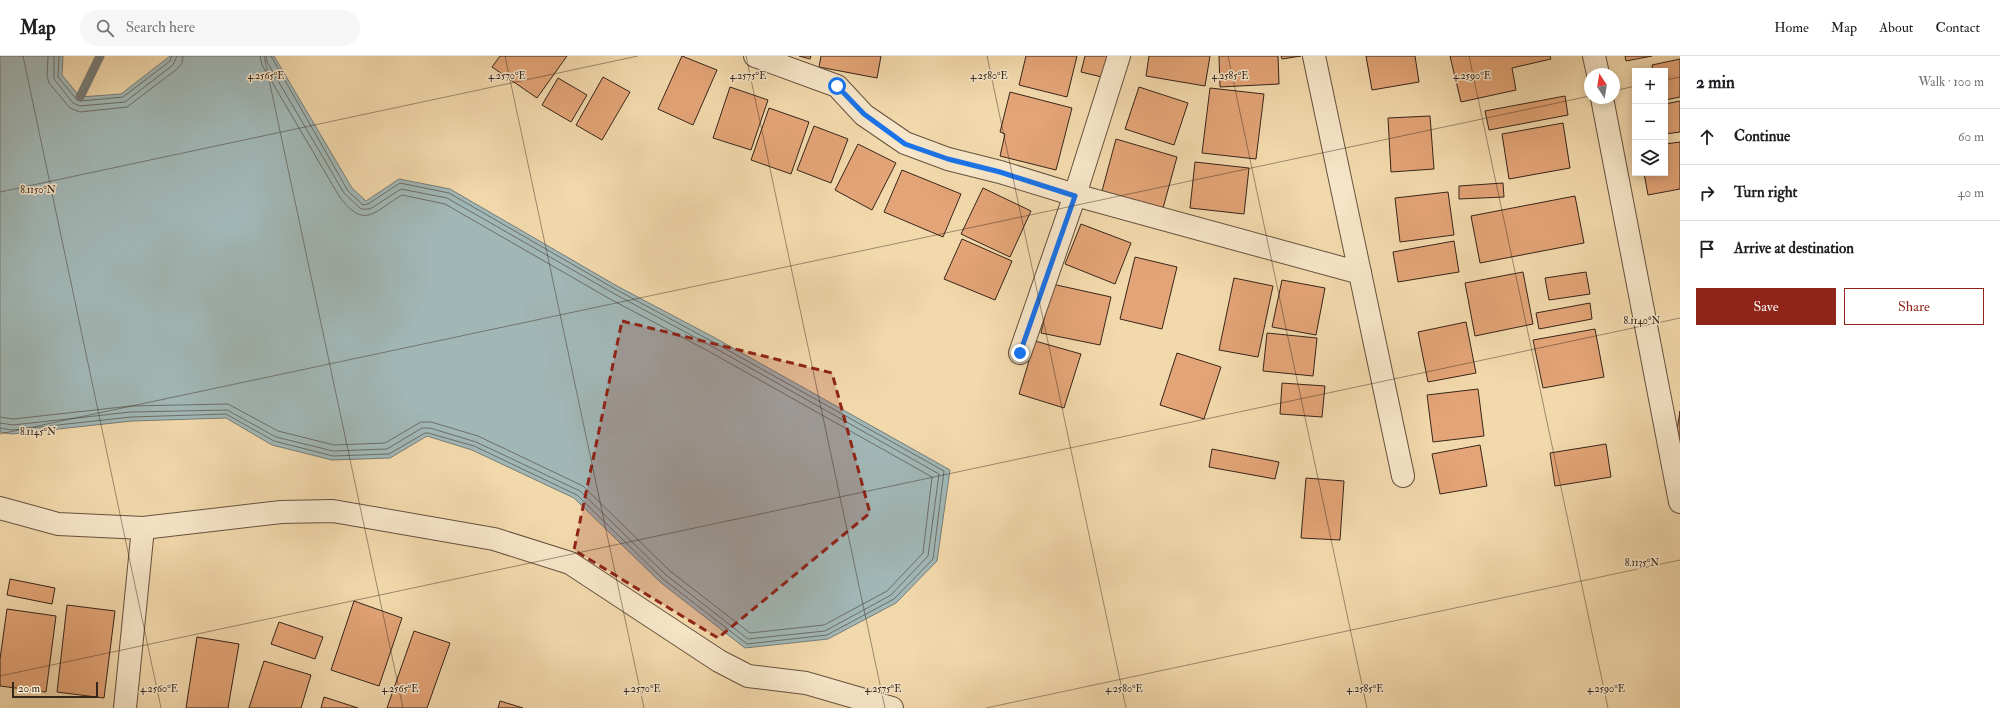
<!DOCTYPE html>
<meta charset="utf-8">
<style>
:root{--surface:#fff;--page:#f6f6f6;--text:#202124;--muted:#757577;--line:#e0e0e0;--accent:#8f2418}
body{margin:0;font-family:"IM FELL Double Pica",serif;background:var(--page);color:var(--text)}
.controls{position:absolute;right:12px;top:12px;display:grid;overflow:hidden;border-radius:0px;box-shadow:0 2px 10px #0003}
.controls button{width:36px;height:36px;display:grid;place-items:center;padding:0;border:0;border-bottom:1px solid var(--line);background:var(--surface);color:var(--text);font:20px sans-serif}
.compass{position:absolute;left:1584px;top:12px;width:36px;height:36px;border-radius:50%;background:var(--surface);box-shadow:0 2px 10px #0003;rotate:348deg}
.scale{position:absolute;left:12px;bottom:10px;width:86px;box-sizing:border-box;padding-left:4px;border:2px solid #37251a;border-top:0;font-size:11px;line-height:14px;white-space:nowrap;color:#37251a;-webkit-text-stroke:3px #f7e6c9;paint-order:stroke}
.stop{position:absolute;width:12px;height:12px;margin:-9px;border:3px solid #1a73e8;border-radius:50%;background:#fff}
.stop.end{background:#1a73e8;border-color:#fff;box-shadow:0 1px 4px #0008}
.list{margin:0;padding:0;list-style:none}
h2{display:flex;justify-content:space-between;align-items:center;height:52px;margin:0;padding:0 16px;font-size:17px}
h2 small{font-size:13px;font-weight:400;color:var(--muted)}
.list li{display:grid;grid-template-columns:26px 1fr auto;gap:12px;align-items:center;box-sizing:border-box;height:56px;padding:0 16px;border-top:1px solid var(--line)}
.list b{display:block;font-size:15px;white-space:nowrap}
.list em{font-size:13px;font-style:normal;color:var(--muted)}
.actions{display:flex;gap:8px;padding:12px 16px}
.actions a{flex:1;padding:9px 0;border:1px solid var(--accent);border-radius:0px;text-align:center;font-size:14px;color:var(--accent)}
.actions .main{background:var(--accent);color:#fff}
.icon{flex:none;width:22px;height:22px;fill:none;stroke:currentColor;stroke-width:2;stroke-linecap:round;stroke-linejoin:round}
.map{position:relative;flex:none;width:1680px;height:652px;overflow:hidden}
header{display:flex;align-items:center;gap:24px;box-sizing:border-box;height:56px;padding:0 20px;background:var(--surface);border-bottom:1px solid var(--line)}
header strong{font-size:19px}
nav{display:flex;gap:22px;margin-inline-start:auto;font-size:14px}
.search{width:280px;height:36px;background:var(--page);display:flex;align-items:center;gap:10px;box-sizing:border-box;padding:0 14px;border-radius:22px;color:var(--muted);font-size:15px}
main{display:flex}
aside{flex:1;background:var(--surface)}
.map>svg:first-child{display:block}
</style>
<header>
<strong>Map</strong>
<div class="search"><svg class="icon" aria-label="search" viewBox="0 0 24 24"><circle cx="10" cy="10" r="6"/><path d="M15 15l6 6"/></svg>Search here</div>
<nav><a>Home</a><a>Map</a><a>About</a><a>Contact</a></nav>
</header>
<main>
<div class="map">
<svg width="1680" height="652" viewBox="0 0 1680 652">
<rect width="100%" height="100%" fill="#f2d9ac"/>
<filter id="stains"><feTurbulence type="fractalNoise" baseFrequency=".005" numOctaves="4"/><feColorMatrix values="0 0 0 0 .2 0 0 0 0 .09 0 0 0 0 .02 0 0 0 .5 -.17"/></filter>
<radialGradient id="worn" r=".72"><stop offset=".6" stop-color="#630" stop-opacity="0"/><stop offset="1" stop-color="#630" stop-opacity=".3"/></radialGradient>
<polygon fill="#a1b7b6" stroke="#777d78" points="0,0 63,0 62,19 80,41 121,38 170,0 274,0 352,132 366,145 399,123 450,133 617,230 717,283 950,414 937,505 896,547 828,583 745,592 660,526 574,442 472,394 427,380 390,402 332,404 272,389 226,362 132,365 12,378 0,376"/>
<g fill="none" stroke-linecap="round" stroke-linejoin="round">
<g stroke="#6c6e68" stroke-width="1">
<polyline points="48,0 47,20 49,27 70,52 80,56 127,51 177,13 182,7 183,0"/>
<polyline points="54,0 54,23 73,47 80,50 125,46 173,9 177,0"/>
<polyline points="59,0 58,21 77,44 81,45 123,41 170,5 172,0"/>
<path d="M0,361L13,363L131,350L228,348L278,375L334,389L385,387L421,366H431L478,380L583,430L670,515L750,577L824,569L887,535L923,497L932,421L710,296L610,243L445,148L402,139C374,155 365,175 339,140L262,9L260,0"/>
<polyline points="0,367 13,369 131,356 227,354 276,381 333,395 387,393 422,372 430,372 476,386 580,435 666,519 748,583 825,575 891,539 928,500 939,418 713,291 613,237 447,142 401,133 370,153 361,153 344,137 267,6 266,0"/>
<polyline points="0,372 12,374 131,361 226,358 274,385 333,400 389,398 425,377 428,377 474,390 577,439 663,523 747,588 827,579 894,543 933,503 944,415 715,287 615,233 449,137 400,127 368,148 363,149 348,135 271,0"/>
</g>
<polyline stroke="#777d78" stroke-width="9" points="80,41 100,0"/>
</g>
<g fill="#e3a477" stroke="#37251a">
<polygon points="500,0 567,0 537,42 492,11"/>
<polygon points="682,0 717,14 693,69 658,53"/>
<polygon points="799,0 811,0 810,3"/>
<polygon points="821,0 881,0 877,22 819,11"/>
<polygon points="1026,0 1077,0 1067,41 1019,29"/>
<polygon points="1085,0 1111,0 1106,22 1081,16"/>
<polygon points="1149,0 1210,0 1205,30 1146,20"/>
<polygon points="1219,0 1278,0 1279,28 1220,31"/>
<polygon points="1281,0 1301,0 1282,3"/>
<polygon points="1366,0 1415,0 1419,26 1372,34"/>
<polygon points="1450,0 1550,0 1551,3 1512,12 1516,34 1461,46"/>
<polygon points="1625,0 1652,0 1626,5"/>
<polygon points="1680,3 1680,41 1665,44 1665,15 1653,15 1652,9"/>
<polygon points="603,21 630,36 602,84 576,69"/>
<polygon points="558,22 587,39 571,66 542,49"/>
<polygon points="730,31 768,44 751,94 713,82"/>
<polygon points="1139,31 1188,47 1174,89 1125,73"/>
<polygon points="1210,32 1264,38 1256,103 1202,97"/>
<polygon points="1010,36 1072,52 1056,114 1000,100 1005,78 1000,76"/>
<polygon points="1565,40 1568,59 1489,74 1485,55"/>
<polygon points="1680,45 1680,76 1665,78 1665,48"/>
<polygon points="769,52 809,66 791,118 751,104"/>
<polygon points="1430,60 1434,113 1391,116 1388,62"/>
<polygon points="1563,67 1570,112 1509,123 1502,78"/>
<polygon points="814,70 848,83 831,127 797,114"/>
<polygon points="1116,83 1177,101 1163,152 1102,135"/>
<polygon points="1680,86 1680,133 1648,139 1644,117 1665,117 1665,88"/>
<polygon points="858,88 896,107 872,154 835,134"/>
<polygon points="1195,106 1249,112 1244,158 1190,152"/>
<polygon points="902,114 961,138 943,181 884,156"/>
<polygon points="1503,127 1504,141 1459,143 1459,130"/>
<polygon points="983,132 1031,155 1010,201 961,178"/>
<polygon points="1448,136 1454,179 1400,186 1395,142"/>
<polygon points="1575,140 1584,187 1480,207 1471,160"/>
<polygon points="1081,168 1131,187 1115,228 1065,208"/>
<polygon points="962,183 1012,205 995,244 944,223"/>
<polygon points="1454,185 1459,216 1398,226 1393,196"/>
<polygon points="1135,201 1177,211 1162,273 1120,263"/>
<polygon points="1523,216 1533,268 1475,280 1465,227"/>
<polygon points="1586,216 1590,238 1549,244 1545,222"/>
<polygon points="1234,222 1273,230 1258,301 1219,294"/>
<polygon points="1282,224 1325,232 1316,279 1272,271"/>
<polygon points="1052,228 1111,241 1100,289 1041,277"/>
<polygon points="1590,247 1592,263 1539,273 1536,257"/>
<polygon points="1466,266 1476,317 1428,326 1418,276"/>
<polygon points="1595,273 1604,321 1543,332 1533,284"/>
<polygon points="1267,277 1317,282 1313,320 1263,315"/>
<polygon points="1035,285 1081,298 1064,352 1019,338"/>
<polygon points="1177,297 1221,311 1204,363 1160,349"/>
<polygon points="1282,327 1325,330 1322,361 1280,358"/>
<polygon points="1478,333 1484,380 1433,386 1427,339"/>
<polygon points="1680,355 1680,395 1674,394"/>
<polygon points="1606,388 1611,421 1555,430 1550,397"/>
<polygon points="1480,389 1487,430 1440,438 1432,398"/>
<polygon points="1212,393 1279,406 1275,423 1209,411"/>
<polygon points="1306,422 1344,425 1340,484 1301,482"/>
<polygon points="10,523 55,532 52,548 7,539"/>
<polygon points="354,545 402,562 379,630 331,614"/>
<polygon points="67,549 115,555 104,642 57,636"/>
<polygon points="7,553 56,560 46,636 0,630 0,603"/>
<polygon points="279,566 323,581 315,603 271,588"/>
<polygon points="414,575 450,587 427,652 387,652"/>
<polygon points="197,581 239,588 228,652 186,652"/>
<polygon points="264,605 311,619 301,652 249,652"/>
<polygon points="324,641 358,652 321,652"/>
<polygon points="500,645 523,652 498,652"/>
</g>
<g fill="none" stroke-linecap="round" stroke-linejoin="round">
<defs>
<g id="street">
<polyline points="755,0 837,30 864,59 905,87 948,103 1000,116 1075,139 1360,217"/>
<polyline points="1314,0 1403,420"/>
<polyline points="1594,0 1598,18"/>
<polyline points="1602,42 1680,446"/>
<polyline points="1020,297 1075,139 1119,0"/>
<polyline points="0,452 58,468 143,472 281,456 333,455 494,483 570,507 719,605 748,620 806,627 892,652"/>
<polyline points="125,652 143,472"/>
</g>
</defs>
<use href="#street" stroke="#66523e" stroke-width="24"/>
<use href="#street" stroke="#f7e6c9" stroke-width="22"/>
</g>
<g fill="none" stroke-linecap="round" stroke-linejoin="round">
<polyline stroke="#1a73e8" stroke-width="5" points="837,30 864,58 905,88 948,103 1000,116 1075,140 1020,297"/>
</g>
<path fill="#8f2418" fill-opacity="0.2" stroke="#8f2418" stroke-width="3" stroke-dasharray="8 5" stroke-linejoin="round" d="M622,265L832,317L870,457L718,582L574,494Z"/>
<path fill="none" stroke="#37251a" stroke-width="1" stroke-opacity="0.45" d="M23,0L161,652M264,0L403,652M505,0L644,652M746,0L885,652M987,0L1126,652M1228,0L1367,652M1469,0L1608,652M1665,24L1680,21M1614,35L1635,30M0,136L638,0M0,378L1590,40M0,620L1680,262M986,652L1680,504"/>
<g font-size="10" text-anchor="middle" fill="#37251a" stroke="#f7e6c9" stroke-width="3" stroke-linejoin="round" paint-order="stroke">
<text x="266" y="23">4.2565°E</text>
<text x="507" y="23">4.2570°E</text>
<text x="748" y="23">4.2575°E</text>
<text x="989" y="23">4.2580°E</text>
<text x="1230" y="23">4.2585°E</text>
<text x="1472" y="23">4.2590°E</text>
<text x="38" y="137">8.1150°N</text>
<text x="1642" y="268">8.1140°N</text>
<text x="38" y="379">8.1145°N</text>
<text x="1642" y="510">8.1135°N</text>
<text x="159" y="636">4.2560°E</text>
<text x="400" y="636">4.2565°E</text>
<text x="642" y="636">4.2570°E</text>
<text x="883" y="636">4.2575°E</text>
<text x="1124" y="636">4.2580°E</text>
<text x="1365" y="636">4.2585°E</text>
<text x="1606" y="636">4.2590°E</text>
</g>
<rect width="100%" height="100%" filter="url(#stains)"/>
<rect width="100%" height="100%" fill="url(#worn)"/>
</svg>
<div class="controls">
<button>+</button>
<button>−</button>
<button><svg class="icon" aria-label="layers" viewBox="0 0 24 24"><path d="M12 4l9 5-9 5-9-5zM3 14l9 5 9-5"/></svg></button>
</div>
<svg class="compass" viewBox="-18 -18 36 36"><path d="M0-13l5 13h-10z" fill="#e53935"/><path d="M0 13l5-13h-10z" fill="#757577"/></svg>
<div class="scale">20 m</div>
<div class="stop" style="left:837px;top:30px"></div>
<div class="stop end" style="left:1020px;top:297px"></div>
</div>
<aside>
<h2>2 min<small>Walk · 100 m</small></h2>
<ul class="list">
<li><svg class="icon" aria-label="ahead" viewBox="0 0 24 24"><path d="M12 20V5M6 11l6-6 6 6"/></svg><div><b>Continue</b></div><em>60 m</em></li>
<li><svg class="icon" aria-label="right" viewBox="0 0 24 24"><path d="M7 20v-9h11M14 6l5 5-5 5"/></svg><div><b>Turn right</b></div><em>40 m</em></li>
<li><svg class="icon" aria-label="arrive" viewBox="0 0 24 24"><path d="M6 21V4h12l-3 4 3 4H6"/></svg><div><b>Arrive at destination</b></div></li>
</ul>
<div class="actions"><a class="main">Save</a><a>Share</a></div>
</aside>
</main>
